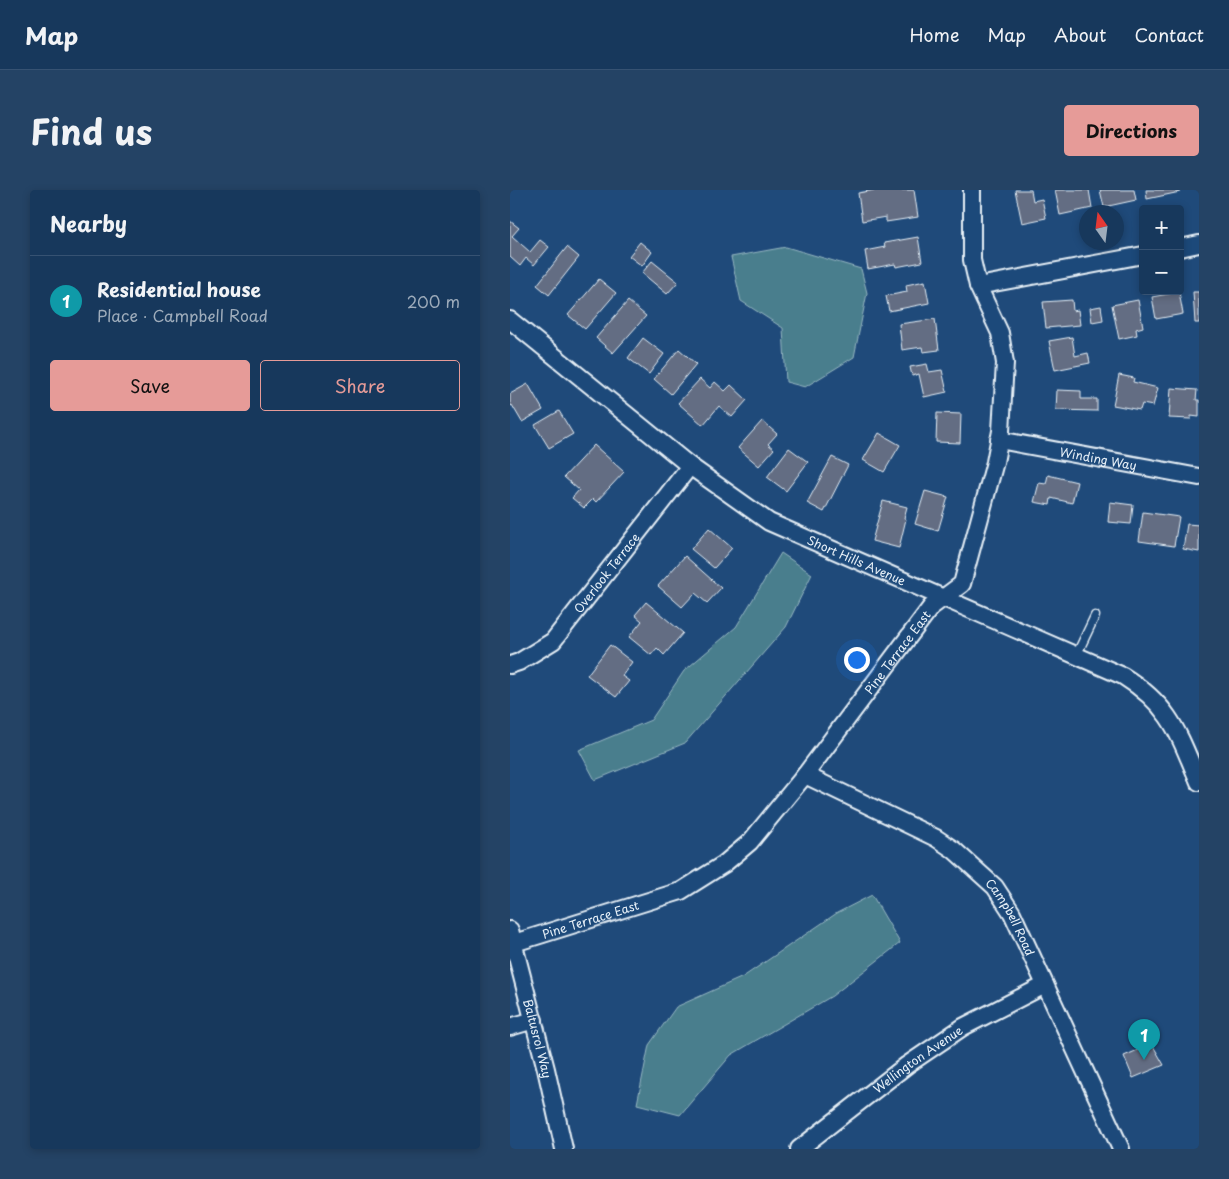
<!DOCTYPE html>
<meta charset="utf-8">
<style>
:root{--surface:#17385c;--page:#244365;--text:#f1f3f6;--muted:#9eacbb;--line:#365272;--accent:#e69b98}
body{margin:0;font-family:"Playpen Sans",sans-serif;background:var(--page);color:var(--text)}
.controls{position:absolute;right:15px;top:15px;display:grid;overflow:hidden;border-radius:5px;box-shadow:0 2px 8px #0003}
.controls button{width:45px;height:45px;display:grid;place-items:center;padding:0;border:0;border-bottom:1px solid var(--line);background:var(--surface);color:var(--text);font:25px sans-serif}
.compass{position:absolute;left:569px;top:15px;width:45px;height:45px;border-radius:50%;background:var(--surface);box-shadow:0 2px 8px #0003;rotate:346deg}
.you{position:absolute;left:346px;top:469px;width:18px;height:18px;margin:-12px;border:4px solid #fff;border-radius:50%;background:#1a73e8;box-shadow:0 0 0 8px #1a73e833}
.badge{display:grid;place-items:center;width:32px;height:32px;border-radius:50%;background:var(--accent);color:#fff;font-size:16px;font-weight:700}
.pin{position:absolute;translate:-50% -41px;filter:drop-shadow(0 1px 2px #0008)}
.pin::after{content:'';position:absolute;top:26px;width:18px;height:15px;background:inherit;clip-path:polygon(0 0,100% 0,50% 100%)}
.list{margin:0;padding:0;list-style:none}
h2{display:flex;justify-content:space-between;align-items:center;height:65px;margin:0;padding:0 20px;font-size:21px}
h2 small{font-size:16px;font-weight:400;color:var(--muted)}
.list li{display:grid;grid-template-columns:32px 1fr auto;gap:15px;align-items:center;box-sizing:border-box;height:90px;padding:0 20px;border-top:1px solid var(--line)}
.list b{display:block;font-size:19px;white-space:nowrap}
.list p{margin:0;font-size:16px;white-space:nowrap;color:var(--muted)}
.list em{font-size:16px;font-style:normal;color:var(--muted)}
.actions{display:flex;gap:10px;padding:15px 20px}
.actions a{flex:1;padding:11px 0;border:1px solid var(--accent);border-radius:5px;text-align:center;font-size:18px;color:var(--accent)}
.actions .main{background:var(--accent);color:#111}
.map{position:relative;flex:none;width:689px;height:959px;overflow:hidden;border-radius:5px}
header{display:flex;align-items:center;gap:30px;box-sizing:border-box;height:70px;padding:0 25px;background:var(--surface);border-bottom:1px solid var(--line)}
header strong{font-size:24px}
nav{display:flex;gap:28px;margin-inline-start:auto;font-size:18px}
.intro{display:flex;align-items:center;justify-content:space-between;box-sizing:border-box;height:120px;padding:0 30px}
h1{margin:0;font-size:35px}
.button{padding:12px 22px;border-radius:5px;background:var(--accent);color:#111;font-size:18px;font-weight:700}
main{display:flex;gap:30px;padding:0 30px}
aside{flex:1;background:var(--surface);border-radius:5px;box-shadow:0 2px 8px #0003}
.map>svg:first-child{display:block}
</style>
<header>
<strong>Map</strong>
<nav><a>Home</a><a>Map</a><a>About</a><a>Contact</a></nav>
</header>
<div class="intro"><h1>Find us</h1><a class="button">Directions</a></div>
<main>
<aside>
<h2>Nearby<small></small></h2>
<ul class="list">
<li><span class="badge" style="background:#0f9aa8">1</span><div><b>Residential house</b><p>Place · Campbell Road</p></div><em>200 m</em></li>
</ul>
<div class="actions"><a class="main">Save</a><a>Share</a></div>
</aside>
<div class="map">
<svg width="689" height="959" viewBox="0 0 689 959">
<rect width="100%" height="100%" fill="#1f4a7a"/>
<filter id="ink" filterUnits="userSpaceOnUse"><feTurbulence type="fractalNoise" baseFrequency=".02" numOctaves="2"/><feDisplacementMap in="SourceGraphic" scale="10" xChannelSelector="R" yChannelSelector="G"/><feConvolveMatrix kernelMatrix="1 2 1 2 8 2 1 2 1" color-interpolation-filters="sRGB"/></filter>
<g filter="url(#ink)">
<g fill="#497e8d" stroke="#98b8c2">
<polygon points="276,57 351,79 357,103 344,167 295,197 276,192 273,138 231,111 221,67"/>
<polygon points="271,363 302,384 276,437 175,553 85,590 69,560 141,530 174,481 226,437"/>
<polygon points="362,705 390,753 322,806 221,865 170,925 127,914 139,855 166,817 233,787 327,723"/>
</g>
<g fill="#636d83" stroke="#e8f1f8">
<polygon points="365,0 404,0 408,27 376,32 376,27 352,31 348,3"/>
<polygon points="505,0 521,0 523,11 532,9 536,28 512,33"/>
<polygon points="545,0 579,0 582,18 550,25"/>
<polygon points="590,0 624,0 626,10 594,17"/>
<polygon points="636,0 669,0 670,2 637,9"/>
<polygon points="0,31 9,38 2,46 20,62 30,50 39,57 24,75 16,68 10,76 0,67"/>
<polygon points="408,47 412,72 386,77 385,74 358,79 355,61 375,57 374,53"/>
<polygon points="130,52 142,62 132,76 119,66"/>
<polygon points="57,57 69,67 39,105 27,95"/>
<polygon points="142,71 168,92 157,104 132,83"/>
<polygon points="89,89 106,103 75,139 58,125"/>
<polygon points="415,91 419,113 379,121 376,106 397,102 396,95"/>
<polygon points="669,102 673,124 646,129 642,107"/>
<polygon points="683,102 689,102 689,133 685,133"/>
<polygon points="562,110 563,121 568,120 570,135 536,138 533,112"/>
<polygon points="628,110 633,137 626,139 627,145 609,149 602,115"/>
<polygon points="118,111 136,126 103,163 86,148"/>
<polygon points="591,116 593,130 582,132 580,118"/>
<polygon points="425,129 429,160 413,162 412,157 392,160 389,134"/>
<polygon points="562,147 565,166 578,163 580,173 545,180 539,151"/>
<polygon points="133,148 154,164 139,184 118,168"/>
<polygon points="169,159 186,174 161,204 144,189"/>
<polygon points="417,174 419,182 432,180 437,202 414,207 409,184 402,186 400,177"/>
<polygon points="609,185 624,188 623,192 648,198 643,216 632,214 630,220 603,215"/>
<polygon points="190,189 200,198 205,192 215,201 221,195 237,210 222,227 209,216 193,235 168,213"/>
<polygon points="18,194 33,220 12,232 2,215 0,216 0,204"/>
<polygon points="661,198 687,200 686,210 689,210 689,227 681,226 681,229 659,228"/>
<polygon points="547,200 571,201 571,209 587,209 587,221 546,220"/>
<polygon points="49,221 63,244 39,258 25,235"/>
<polygon points="427,223 451,224 450,253 426,252"/>
<polygon points="252,231 267,244 258,254 264,259 249,276 228,258"/>
<polygon points="369,243 390,255 374,282 353,270"/>
<polygon points="84,255 114,282 86,312 83,309 74,318 62,308 69,300 54,287"/>
<polygon points="279,258 298,272 276,301 257,287"/>
<polygon points="322,267 338,275 314,322 297,313"/>
<polygon points="538,285 567,292 562,313 541,308 540,315 524,312 529,293 536,294"/>
<polygon points="415,301 438,307 428,341 405,334"/>
<polygon points="373,311 397,317 394,328 396,329 389,358 362,351"/>
<polygon points="600,312 623,315 621,334 598,332"/>
<polygon points="633,322 669,327 664,356 629,351"/>
<polygon points="677,334 689,335 689,362 673,359"/>
<polygon points="199,338 222,358 204,378 181,359"/>
<polygon points="175,366 211,398 197,413 185,403 172,417 148,396"/>
<polygon points="136,412 173,443 154,465 147,458 141,465 119,447 132,431 125,425"/>
<polygon points="100,455 122,472 112,486 119,491 106,507 77,485"/>
<polygon points="642,854 654,875 623,888 614,866"/>
</g>
<g fill="none" stroke-linecap="round" stroke-linejoin="round">
<defs>
<polyline id="lane" points="566,466 585,426"/>
<g id="street">
<polyline points="670,58 689,54"/>
<polyline points="468,96 633,65"/>
<path id="s1" d="M0,130L180,276L259,332L613,486C661,516 668,543 689,592"/>
<path id="s2" d="M489,250L689,287"/>
<path id="s3" d="M0,475L9,472L43,451L180,276"/>
<path id="s4" d="M295,585L426,648L444,660L485,697L502,723L611,959"/>
<path id="s5" d="M0,740L36,879L54,959"/>
<path id="s6" d="M4,753L171,701L214,674L240,652L295,585L421,417L452,394L485,272L491,241L495,173L490,143L468,96L462,70V0"/>
<polyline points="0,837 24,830"/>
<path id="s7" d="M289,959L397,875L453,837L535,795"/>
</g>
</defs>
<use href="#lane" stroke="#e8f1f8" stroke-width="11"/>
<use href="#street" stroke="#e8f1f8" stroke-width="20"/>
<use href="#lane" stroke="#1f4a7a" stroke-width="8"/>
<use href="#street" stroke="#1f4a7a" stroke-width="16"/>
</g>
</g>
<g text-anchor="middle" dominant-baseline="central" stroke-width="4" stroke-linejoin="round" paint-order="stroke">
<g font-size="12" fill="#e8f1f8" stroke="#1f4a7a">
<text stroke="none"><textPath href="#s2" startOffset="101">Winding Way</textPath></text>
<text stroke="none"><textPath href="#s1" startOffset="424">Short Hills Avenue</textPath></text>
<text stroke="none"><textPath href="#s3" startOffset="136">Overlook Terrace</textPath></text>
<text stroke="none"><textPath href="#s6" startOffset="500">Pine Terrace East</textPath></text>
<text stroke="none"><textPath href="#s6" startOffset="80">Pine Terrace East</textPath></text>
<text stroke="none"><textPath href="#s4" startOffset="256">Campbell Road</textPath></text>
<text stroke="none"><textPath href="#s5" startOffset="112">Baltusrol Way</textPath></text>
<text stroke="none"><textPath href="#s7" startOffset="149">Wellington Avenue</textPath></text>
</g>
</g>
</svg>
<div class="controls">
<button>+</button>
<button>−</button>
</div>
<svg class="compass" viewBox="-18 -18 36 36"><path d="M0-13l5 13h-10z" fill="#e53935"/><path d="M0 13l5-13h-10z" fill="#9eacbb"/></svg>
<div class="you"></div>
<div class="pin badge" style="left:634px;top:870px;background:#0f9aa8">1</div>
</div>
</main>
